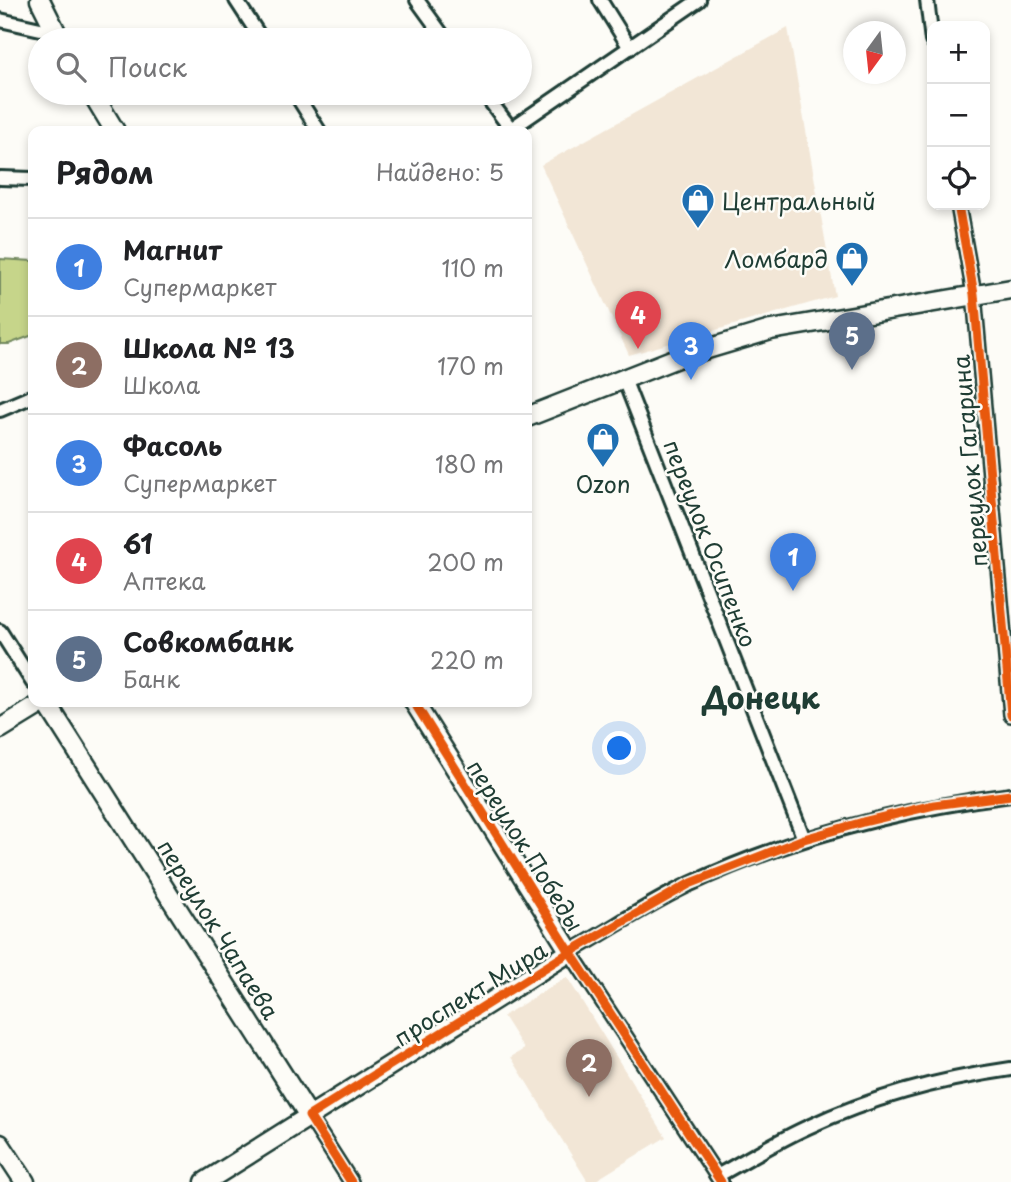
<!DOCTYPE html>
<html lang="ru">
<meta charset="utf-8">
<style>
:root{--surface:#fff;--page:#f6f6f6;--text:#202124;--muted:#757577;--line:#e0e0e0;--accent:#1f6fb2}
body{margin:0;font-family:"Playpen Sans",sans-serif;background:var(--page);color:var(--text)}
.controls{position:absolute;right:21px;top:21px;display:grid;overflow:hidden;border-radius:14px;box-shadow:0 4px 10px #0003}
.controls button{width:63px;height:63px;display:grid;place-items:center;padding:0;border:0;border-bottom:2px solid var(--line);background:var(--surface);color:var(--text);font:35px sans-serif}
.compass{position:absolute;left:843px;top:21px;width:63px;height:63px;border-radius:50%;background:var(--surface);box-shadow:0 4px 10px #0003;rotate:195deg}
.you{position:absolute;left:620px;top:749px;width:24px;height:24px;margin:-18px;border:5px solid #fff;border-radius:50%;background:#1a73e8;box-shadow:0 0 0 10px #1a73e833}
.badge{display:grid;place-items:center;width:46px;height:46px;border-radius:50%;background:var(--accent);color:#fff;font-size:23px;font-weight:700}
.pin{position:absolute;translate:-50% -58px;filter:drop-shadow(0 2px 4px #0008)}
.pin::after{content:'';position:absolute;top:37px;width:24px;height:21px;background:inherit;clip-path:polygon(0 0,100% 0,50% 100%)}
.list{margin:0;padding:0;list-style:none}
h2{display:flex;justify-content:space-between;align-items:center;height:91px;margin:0;padding:0 28px;font-size:30px}
h2 small{font-size:23px;font-weight:400;color:var(--muted)}
.list li{display:grid;grid-template-columns:46px 1fr auto;gap:21px;align-items:center;box-sizing:border-box;height:98px;padding:0 28px;border-top:2px solid var(--line)}
.list b{display:block;font-size:26px;white-space:nowrap}
.list p{margin:0;font-size:23px;white-space:nowrap;color:var(--muted)}
.list em{font-size:23px;font-style:normal;color:var(--muted)}
.icon{flex:none;width:38px;height:38px;fill:none;stroke:currentColor;stroke-width:2;stroke-linecap:round;stroke-linejoin:round}
.map{position:relative;flex:none;width:1011px;height:1182px;overflow:hidden}
.search{position:absolute;background:var(--surface);box-shadow:0 4px 10px #0003;left:28px;top:28px;width:504px;height:77px;display:flex;align-items:center;gap:18px;box-sizing:border-box;padding:0 24px;border-radius:38px;color:var(--muted);font-size:26px}
.panel{position:absolute;background:var(--surface);box-shadow:0 4px 10px #0003;left:28px;top:126px;width:504px;height:581px;border-radius:14px}
.map>svg:first-child{display:block}
</style>
<div class="map">
<svg width="1011" height="1182" viewBox="0 0 1011 1182">
<rect width="100%" height="100%" fill="#fdfcf7"/>
<filter id="ink" filterUnits="userSpaceOnUse"><feTurbulence type="fractalNoise" baseFrequency=".0143" numOctaves="2"/><feDisplacementMap in="SourceGraphic" scale="14" xChannelSelector="R" yChannelSelector="G"/><feConvolveMatrix kernelMatrix="1 2 1 2 8 2 1 2 1" color-interpolation-filters="sRGB"/></filter>
<g filter="url(#ink)">
<g fill="#f2e6d6">
<polygon points="788,28 835,296 629,355 541,165"/>
<polygon points="567,977 666,1137 593,1182 588,1182 511,1057 524,1049 503,1016"/>
</g>
<polygon fill="#c6d58a" stroke="#72895f" stroke-width="2" points="0,259 33,261 33,335 9,344 0,344"/>
<g fill="none" stroke-linecap="round" stroke-linejoin="round">
<defs>
<g id="street">
<polyline points="236,0 262,40"/>
<polyline points="417,0 446,40"/>
<polyline points="600,0 630,48"/>
<polyline points="927,0 932,41"/>
<polyline points="0,20 54,32"/>
<polyline points="295,93 319,131"/>
<polyline points="484,93 511,129"/>
<polyline points="508,131 699,0"/>
<polyline points="0,178 33,179"/>
<polyline points="958,205 974,294 1011,715"/>
<polyline points="624,379 804,839"/>
<polyline points="0,410 33,396"/>
<polyline points="0,631 33,683"/>
<polyline points="309,1116 351,1182"/>
<path d="M717,1176C748,1159 777,1141 808,1127C872,1097 941,1079 1011,1069"/>
<path d="M721,1182L570,952C610,930 649,903 690,884C792,837 900,809 1011,795"/>
</g>
<g id="secondary">
<polyline points="40,0 60,40"/>
<polyline points="92,93 115,131"/>
<polyline points="527,417 677,358 771,330 1011,289"/>
<polyline points="46,702 309,1116"/>
<polyline points="0,729 44,702"/>
<polyline points="0,1144 25,1182"/>
<polyline points="205,1182 570,952 414,702"/>
</g>
</defs>
<use href="#street" stroke="#1f3d34" stroke-width="18"/>
<use href="#secondary" stroke="#1f3d34" stroke-width="23"/>
<use href="#street" stroke="#fdfcf7" stroke-width="12"/>
<use href="#secondary" stroke="#fdfcf7" stroke-width="18"/>
<defs>
<g id="cycleway">
<polyline points="958,205 974,294 1011,715"/>
<polyline points="414,702 570,952 721,1182"/>
<polyline points="351,1182 309,1116 570,952 689,884 804,839 863,822 934,805 1011,795"/>
</g>
</defs>
<use href="#cycleway" stroke="#fdfcf7" stroke-width="13"/>
<use href="#cycleway" stroke="#e8590c" stroke-width="9"/>
</g>
</g>
<defs>
<symbol id="shop-pin" viewBox="-11 -11 22 30"><path d="M0 17L-7.5 6A9.5 9.5 0 1 1 7.5 6Z" fill="#1f6fb2" stroke="#fdfcf7"/><path d="M-5-2.5h2.3a2.7 3.5 0 0 1 5.4 0H5L5.5 6h-11ZM-1.5-2.5h3a1.5 2.3 0 0 0-3 0Z" fill="#fff"/></symbol>
</defs>
<g fill-rule="evenodd">
<use href="#shop-pin" x="679" y="181" width="38" height="52"/>
<use href="#shop-pin" x="833" y="239" width="38" height="52"/>
<use href="#shop-pin" x="584" y="420" width="38" height="52"/>
</g>
<g text-anchor="middle" dominant-baseline="central" stroke-width="5" stroke-linejoin="round" paint-order="stroke">
<g font-size="23" fill="#1f3d34" stroke="#fdfcf7" text-anchor="start">
<text x="722" y="200">Центральный</text>
<text x="828" y="258" text-anchor="end">Ломбард</text>
<text x="603" y="483" text-anchor="middle">Ozon</text>
</g>
<g font-size="23" fill="#1f3d34" stroke="#fdfcf7">
<text transform="translate(969 461) rotate(-95)">переулок Гагарина</text>
<text transform="translate(711 543) rotate(69)">переулок Осипенко</text>
<text transform="translate(526 845) rotate(58)">переулок Победы</text>
<text transform="translate(219 929) rotate(58)">переулок Чапаева</text>
<text transform="translate(470 993) rotate(-32)">проспект Мира</text>
</g>
<g font-size="30" font-weight="bold" fill="#1f3d34" stroke="#fdfcf7">
<text x="761" y="696">Донецк</text>
</g>
</g>
</svg>
<div class="controls">
<button>+</button>
<button>−</button>
<button><svg class="icon" aria-label="locate" viewBox="0 0 24 24"><circle cx="12" cy="12" r="6"/><path d="M12 2v4M12 18v4M2 12h4M18 12h4"/></svg></button>
</div>
<svg class="compass" viewBox="-18 -18 36 36"><path d="M0-13l5 13h-10z" fill="#e53935"/><path d="M0 13l5-13h-10z" fill="#757577"/></svg>
<div class="you"></div>
<div class="pin badge" style="left:793px;top:591px;background:#3f7fe0">1</div>
<div class="pin badge" style="left:589px;top:1097px;background:#8d6e63">2</div>
<div class="pin badge" style="left:691px;top:380px;background:#3f7fe0">3</div>
<div class="pin badge" style="left:638px;top:349px;background:#e0444e">4</div>
<div class="pin badge" style="left:852px;top:370px;background:#5c6f8a">5</div>
<div class="search"><svg class="icon" aria-label="search" viewBox="0 0 24 24"><circle cx="10" cy="10" r="6"/><path d="M15 15l6 6"/></svg>Поиск</div>
<section class="panel">
<h2>Рядом<small>Найдено: 5</small></h2>
<ul class="list">
<li><span class="badge" style="background:#3f7fe0">1</span><div><b>Магнит</b><p>Супермаркет</p></div><em>110 m</em></li>
<li><span class="badge" style="background:#8d6e63">2</span><div><b>Школа № 13</b><p>Школа</p></div><em>170 m</em></li>
<li><span class="badge" style="background:#3f7fe0">3</span><div><b>Фасоль</b><p>Супермаркет</p></div><em>180 m</em></li>
<li><span class="badge" style="background:#e0444e">4</span><div><b>61</b><p>Аптека</p></div><em>200 m</em></li>
<li><span class="badge" style="background:#5c6f8a">5</span><div><b>Совкомбанк</b><p>Банк</p></div><em>220 m</em></li>
</ul>
</section>
</div>
